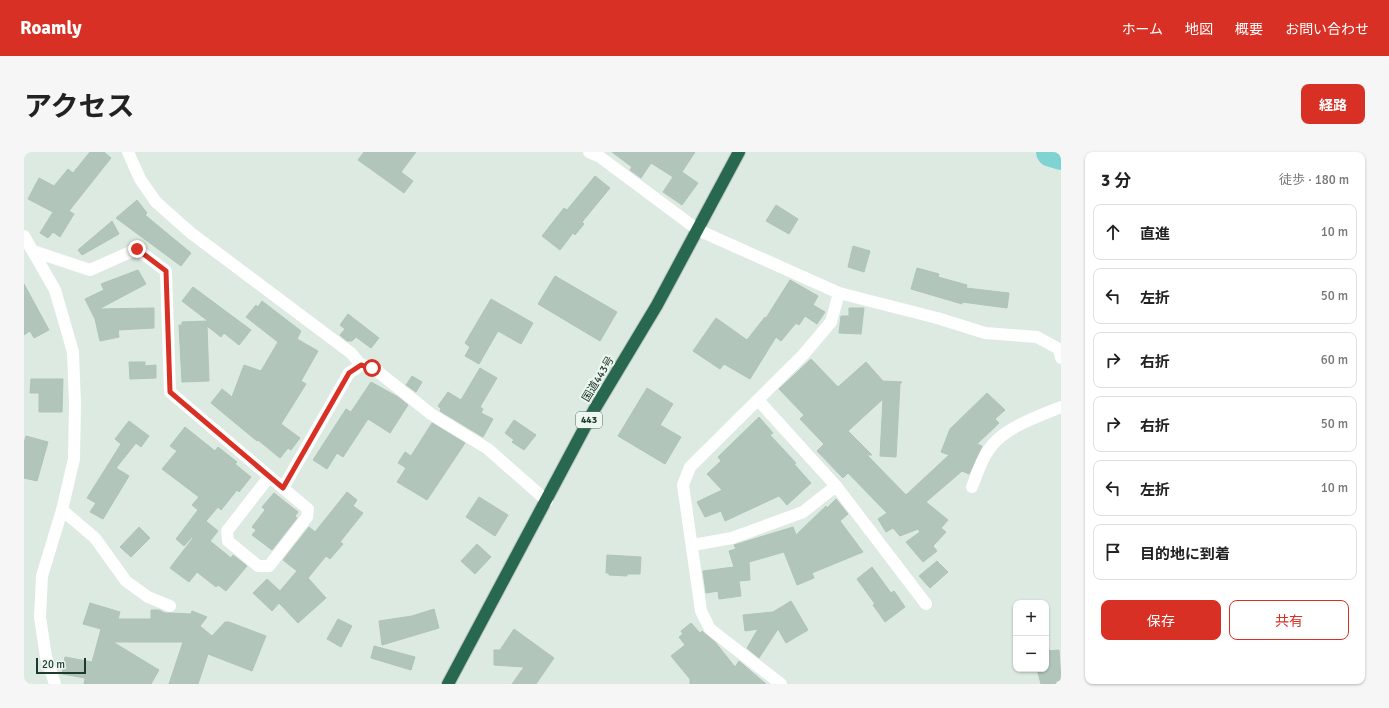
<!DOCTYPE html>
<html lang="ja">
<meta charset="utf-8">
<style>
:root{--surface:#fff;--page:#f6f6f6;--text:#222;--muted:#767676;--line:#e0e0e0;--accent:#d93025}
body{margin:0;font-family:Signika,"Noto Sans JP",sans-serif;background:var(--page);color:var(--text)}
.controls{position:absolute;right:12px;bottom:12px;display:grid;overflow:hidden;border-radius:8px;box-shadow:0 1px 3px #0004}
.controls button{width:36px;height:36px;display:grid;place-items:center;padding:0;border:0;border-bottom:1px solid var(--line);background:var(--surface);color:var(--text);font:20px sans-serif}
.scale{position:absolute;left:12px;bottom:10px;width:50px;box-sizing:border-box;padding-left:4px;border:2px solid #1d3a2d;border-top:0;font-size:11px;line-height:14px;white-space:nowrap;color:#1d3a2d;-webkit-text-stroke:3px #edf7f0;paint-order:stroke}
.stop{position:absolute;width:12px;height:12px;margin:-9px;border:3px solid #d93025;border-radius:50%;background:#fff}
.stop.end{background:#d93025;border-color:#fff;box-shadow:0 1px 4px #0008}
.list{margin:0;padding:0;list-style:none}
h2{display:flex;justify-content:space-between;align-items:center;height:52px;margin:0;padding:0 16px;font-size:17px}
h2 small{font-size:13px;font-weight:400;color:var(--muted)}
.list li{display:grid;grid-template-columns:26px 1fr auto;gap:12px;align-items:center;box-sizing:border-box;height:56px;margin:0 8px 8px;padding:0 8px;border:1px solid var(--line);border-radius:8px}
.list b{display:block;font-size:15px;white-space:nowrap}
.list em{font-size:13px;font-style:normal;color:var(--muted)}
.actions{display:flex;gap:8px;padding:12px 16px}
.actions a{flex:1;padding:9px 0;border:1px solid var(--accent);border-radius:8px;text-align:center;font-size:14px;color:var(--accent)}
.actions .main{background:var(--accent);color:#fff}
.icon{flex:none;width:22px;height:22px;fill:none;stroke:currentColor;stroke-width:2;stroke-linecap:round;stroke-linejoin:round}
.map{position:relative;flex:none;width:1037px;height:532px;overflow:hidden;border-radius:8px}
header{display:flex;align-items:center;gap:24px;box-sizing:border-box;height:56px;padding:0 20px;background:var(--accent);color:#fff}
header strong{font-size:19px}
nav{display:flex;gap:22px;margin-inline-start:auto;font-size:14px}
.intro{display:flex;align-items:center;justify-content:space-between;box-sizing:border-box;height:96px;padding:0 24px}
h1{margin:0;font-size:28px}
.button{padding:10px 18px;border-radius:8px;background:var(--accent);color:#fff;font-size:14px;font-weight:700}
main{display:flex;gap:24px;padding:0 24px}
aside{flex:1;background:var(--surface);border-radius:8px;box-shadow:0 1px 3px #0004}
.map>svg:first-child{display:block}
</style>
<header>
<strong>Roamly</strong>
<nav><a>ホーム</a><a>地図</a><a>概要</a><a>お問い合わせ</a></nav>
</header>
<div class="intro"><h1>アクセス</h1><a class="button">経路</a></div>
<main>
<div class="map">
<svg width="1037" height="532" viewBox="0 0 1037 532">
<rect width="100%" height="100%" fill="#dceae2"/>
<g fill="none" stroke-linecap="round" stroke-linejoin="round">
<polyline stroke="#7fd4d3" stroke-width="30" points="1027,0 1037,3"/>
</g>
<g fill="#b2c5ba" stroke="#afc4b7">
<polygon points="66,0 80,0 87,6 45,59 50,62 36,85 29,80 24,86 16,81 29,60 4,47 15,26 30,34 44,17 49,21"/>
<polygon points="340,0 392,0 377,20 389,29 380,41 334,8"/>
<polygon points="588,0 671,0 658,20 674,31 658,53 639,40 649,25 627,11 617,26 606,18 608,15"/>
<polygon points="571,24 586,36 558,70 560,72 551,83 549,81 536,98 518,84 540,56 543,58"/>
<polygon points="113,48 123,61 121,63 167,101 157,114 92,66"/>
<polygon points="752,53 774,67 765,82 742,69"/>
<polygon points="88,69 95,82 58,103 54,98"/>
<polygon points="829,94 846,99 840,120 824,115"/>
<polygon points="893,116 915,122 914,125 943,133 942,136 985,141 983,156 938,150 938,152 887,137"/>
<polygon points="114,118 122,132 75,157 130,156 130,176 94,178 95,185 76,189 71,167 61,147 80,138 77,132"/>
<polygon points="531,124 593,160 576,189 514,152"/>
<polygon points="766,128 794,144 789,153 801,160 793,172 781,164 775,173 772,171 757,189 752,185 726,227 700,212 696,217 669,199 692,166 723,188 741,165 742,166"/>
<polygon points="0,132 25,178 10,186 6,179 0,183"/>
<polygon points="169,135 227,178 215,193 200,181 197,185 183,174 185,229 158,230 155,173 158,173 158,170 184,169 158,149"/>
<polygon points="467,147 509,171 497,192 474,179 455,212 441,204 446,195 441,191"/>
<polygon points="238,149 277,179 273,187 294,199 277,229 282,232 257,272 276,286 267,298 264,296 256,306 234,288 233,289 187,251 198,237 208,245 220,213 237,219 254,190 222,165 232,153 234,155"/>
<polygon points="825,156 840,156 837,182 815,181 817,164 825,164"/>
<polygon points="324,162 355,186 347,196 332,185 328,189 323,189 316,183 321,177 316,173"/>
<polygon points="787,207 814,235 842,210 859,229 878,230 876,232 872,305 856,304 859,247 824,279 848,303 843,303 882,343 925,303 917,300 926,277 963,241 981,258 971,267 975,271 953,292 958,294 945,322 938,319 902,350 924,368 917,376 922,380 909,394 913,399 899,410 882,390 896,380 894,377 876,384 869,376 862,380 854,367 863,361 824,321 819,326 793,299 800,292 776,267 780,263 755,237"/>
<polygon points="105,210 121,210 121,214 132,213 132,226 106,227"/>
<polygon points="456,216 473,226 456,255 459,257 457,261 469,267 459,285 416,259 417,257 414,254 424,240 437,248"/>
<polygon points="388,224 398,230 392,240 382,233"/>
<polygon points="7,227 39,227 38,260 15,260 15,241 6,241"/>
<polygon points="347,230 374,245 384,253 366,281 344,267 319,305 313,301 303,317 289,308 322,257 327,260"/>
<polygon points="623,236 649,252 636,273 657,285 641,312 594,284"/>
<polygon points="735,265 749,281 746,283 772,311 770,312 787,331 763,353 755,344 701,369 697,359 681,365 673,350 698,338 683,322 697,309 694,305"/>
<polygon points="490,268 512,283 500,298 488,290 490,288 481,281"/>
<polygon points="105,269 125,284 117,295 112,291 92,316 105,324 79,367 66,360 72,351 63,346 97,292 91,287"/>
<polygon points="408,271 441,291 403,348 373,330 382,316 374,311 381,300 387,304"/>
<polygon points="161,275 191,299 194,295 213,310 211,312 227,325 215,340 213,338 197,358 194,355 182,369 194,379 186,389 207,406 209,403 223,414 202,439 194,433 192,435 173,420 165,430 146,416 169,386 168,385 160,394 152,387 174,358 168,353 175,345 138,317 153,299 146,294"/>
<polygon points="2,284 24,290 13,329 0,326 0,291"/>
<polygon points="323,340 333,348 329,354 339,361 316,390 319,392 306,407 302,404 284,426 302,446 274,471 255,451 248,459 229,441 243,427 256,439 273,419 259,408 285,375 291,380"/>
<polygon points="250,341 274,360 271,364 273,366 248,398 228,383 232,378 228,375 241,358 238,355"/>
<polygon points="455,345 484,363 471,384 442,365"/>
<polygon points="812,347 824,362 816,369 839,400 788,421 790,426 773,433 760,400 725,410 726,428 715,429 717,444 695,447 694,439 682,441 679,419 710,415 705,399 712,397 710,393 769,375 772,383 802,354 803,356"/>
<polygon points="115,375 126,386 107,405 96,395"/>
<polygon points="453,392 467,405 451,422 437,409"/>
<polygon points="583,403 617,405 616,422 603,422 603,424 585,423 585,421 582,421"/>
<polygon points="913,409 924,420 906,436 895,424"/>
<polygon points="848,415 867,441 870,439 881,455 861,470 849,453 851,452 833,427"/>
<polygon points="767,449 784,478 762,491 754,477 735,506 723,496 734,477 721,479 719,463 749,460"/>
<polygon points="66,451 96,460 94,467 127,467 127,458 135,458 141,461 147,461 167,462 168,459 183,465 176,474 188,484 201,470 205,470 242,484 228,519 184,502 174,532 145,532 159,490 89,490 135,518 127,532 60,532 61,526 38,522 41,505 68,510 77,477 59,472"/>
<polygon points="410,457 415,476 358,493 355,469 388,464"/>
<polygon points="314,467 328,474 317,495 303,487"/>
<polygon points="667,471 676,481 678,479 691,490 711,515 715,509 742,532 666,532 666,527 647,504 661,493 655,485 659,482 657,479"/>
<polygon points="490,477 530,506 512,532 488,532 500,515 470,513 470,498 476,498"/>
<polygon points="350,494 391,505 387,518 347,506"/>
<polygon points="1035,498 1037,528 1032,529 1032,532 1017,532 1013,517 1022,517 1022,499"/>
</g>
<g fill="none" stroke-linecap="round" stroke-linejoin="round">
<defs>
<polyline id="highway" points="424,532 570,258 633,153 715,0"/>
</defs>
<use href="#highway" stroke="#bbc4c0" stroke-width="14"/>
<g stroke="#fff" stroke-width="12">
<polyline points="104,0 116,27 132,50 167,81 327,201 337,213"/>
<polyline points="565,0 576,5 674,78 815,141 913,166 961,181 1013,185 1035,197 1037,206"/>
<polyline points="0,84 31,138 49,200 51,252 50,307 38,358 18,424 16,465 22,505 31,532"/>
<polyline points="9,99 66,118 113,97 142,119 146,240 259,336 325,221 337,213 348,215 407,262 464,297 523,349"/>
<polyline points="734,248 812,334 902,452"/>
<polyline points="245,325 203,379 204,389 234,414 245,414 283,365 284,357 259,336"/>
<path d="M948,335C954,319 960,300 973,288C989,273 1017,263 1037,255"/>
<polyline points="38,358 71,386 102,429 124,445 146,454"/>
<polyline points="669,393 708,386 779,360 812,334"/>
<polyline points="757,532 686,477 677,459 659,333 666,315 779,203 807,170 815,141"/>
</g>
<use href="#highway" stroke="#27684f" stroke-width="12"/>
</g>
<g fill="none" stroke-linecap="round" stroke-linejoin="round">
<polyline stroke="#d93025" stroke-width="5" points="113,97 142,119 146,240 259,336 325,221 337,213 348,216"/>
</g>
<g text-anchor="middle" dominant-baseline="central" stroke-width="4" stroke-linejoin="round" paint-order="stroke">
<rect fill="#edf7f0" stroke="#5b7368" stroke-width="1" x="552" y="260" width="26" height="16" rx="3"/>
<g font-size="10" font-weight="bold" fill="#1d3a2d">
<text x="565" y="268">443</text>
</g>
<g font-size="11" fill="#1d3a2d" stroke="#edf7f0">
<text transform="translate(574 227) rotate(-59)">国道443号</text>
</g>
</g>
</svg>
<div class="controls">
<button>+</button>
<button>−</button>
</div>
<div class="scale">20 m</div>
<div class="stop" style="left:348px;top:216px"></div>
<div class="stop end" style="left:113px;top:97px"></div>
</div>
<aside>
<h2>3 分<small>徒歩 · 180 m</small></h2>
<ul class="list">
<li><svg class="icon" aria-label="ahead" viewBox="0 0 24 24"><path d="M12 20V5M6 11l6-6 6 6"/></svg><div><b>直進</b></div><em>10 m</em></li>
<li><svg class="icon" aria-label="left" viewBox="0 0 24 24"><path d="M17 20v-9H6M10 6l-5 5 5 5"/></svg><div><b>左折</b></div><em>50 m</em></li>
<li><svg class="icon" aria-label="right" viewBox="0 0 24 24"><path d="M7 20v-9h11M14 6l5 5-5 5"/></svg><div><b>右折</b></div><em>60 m</em></li>
<li><svg class="icon" aria-label="right" viewBox="0 0 24 24"><path d="M7 20v-9h11M14 6l5 5-5 5"/></svg><div><b>右折</b></div><em>50 m</em></li>
<li><svg class="icon" aria-label="left" viewBox="0 0 24 24"><path d="M17 20v-9H6M10 6l-5 5 5 5"/></svg><div><b>左折</b></div><em>10 m</em></li>
<li><svg class="icon" aria-label="arrive" viewBox="0 0 24 24"><path d="M6 21V4h12l-3 4 3 4H6"/></svg><div><b>目的地に到着</b></div></li>
</ul>
<div class="actions"><a class="main">保存</a><a>共有</a></div>
</aside>
</main>
